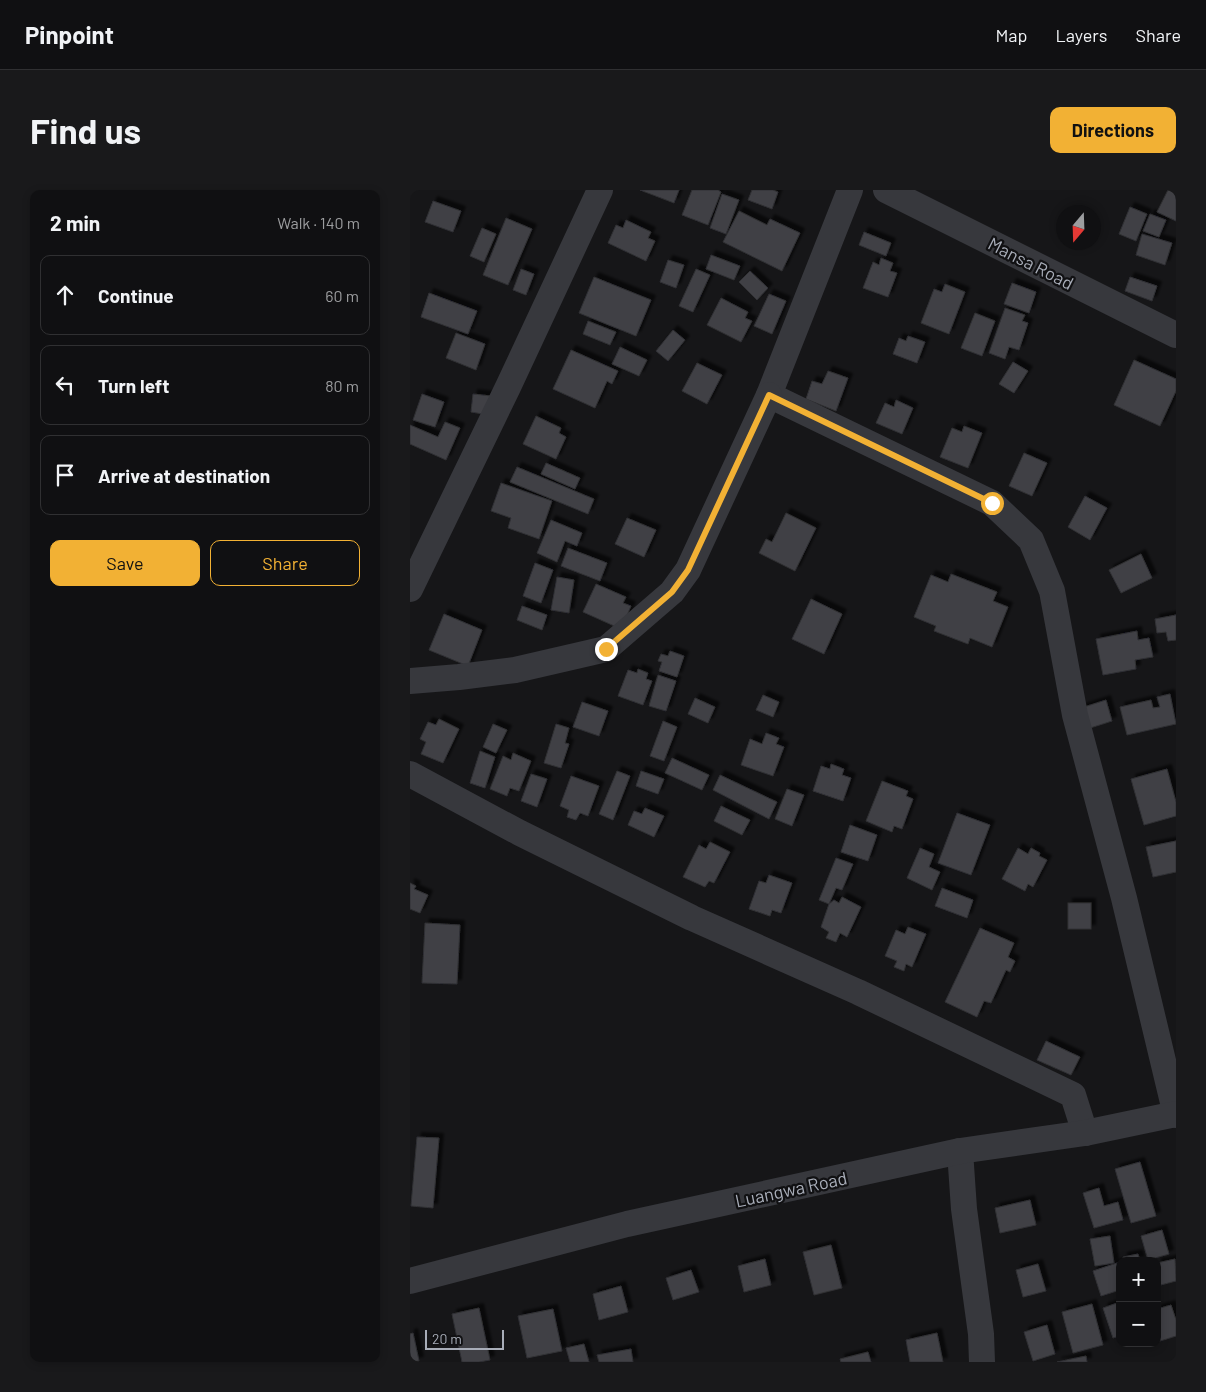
<!DOCTYPE html>
<meta charset="utf-8">
<style>
:root{--surface:#101012;--page:#19191b;--text:#f1f3f6;--muted:#9c9d9f;--line:#303032;--accent:#f2b134}
body{margin:0;font-family:Barlow,sans-serif;background:var(--page);color:var(--text)}
.controls{position:absolute;right:15px;bottom:15px;display:grid;overflow:hidden;border-radius:10px;box-shadow:0 2px 8px #0003}
.controls button{width:45px;height:45px;display:grid;place-items:center;padding:0;border:0;border-bottom:1px solid var(--line);background:var(--surface);color:var(--text);font:25px sans-serif}
.compass{position:absolute;left:646px;top:15px;width:45px;height:45px;border-radius:50%;background:var(--surface);box-shadow:0 2px 8px #0003;rotate:199deg}
.scale{position:absolute;left:15px;bottom:12px;width:79px;box-sizing:border-box;padding-left:5px;border:2px solid #a8adb8;border-top:0;font-size:14px;line-height:18px;white-space:nowrap;color:#a8adb8;-webkit-text-stroke:4px #111113;paint-order:stroke}
.stop{position:absolute;width:15px;height:15px;margin:-11px;border:4px solid #f2b134;border-radius:50%;background:#fff}
.stop.end{background:#f2b134;border-color:#fff;box-shadow:0 1px 5px #0008}
.list{margin:0;padding:0;list-style:none}
h2{display:flex;justify-content:space-between;align-items:center;height:65px;margin:0;padding:0 20px;font-size:21px}
h2 small{font-size:16px;font-weight:400;color:var(--muted)}
.list li{display:grid;grid-template-columns:32px 1fr auto;gap:15px;align-items:center;box-sizing:border-box;height:80px;margin:0 10px 10px;padding:0 10px;border:1px solid var(--line);border-radius:10px}
.list b{display:block;font-size:19px;white-space:nowrap}
.list em{font-size:16px;font-style:normal;color:var(--muted)}
.actions{display:flex;gap:10px;padding:15px 20px}
.actions a{flex:1;padding:11px 0;border:1px solid var(--accent);border-radius:10px;text-align:center;font-size:18px;color:var(--accent)}
.actions .main{background:var(--accent);color:#111}
.icon{flex:none;width:28px;height:28px;fill:none;stroke:currentColor;stroke-width:2;stroke-linecap:round;stroke-linejoin:round}
.map{position:relative;flex:none;width:766px;height:1172px;overflow:hidden;border-radius:10px}
header{display:flex;align-items:center;gap:30px;box-sizing:border-box;height:70px;padding:0 25px;background:var(--surface);border-bottom:1px solid var(--line)}
header strong{font-size:24px}
nav{display:flex;gap:28px;margin-inline-start:auto;font-size:18px}
.intro{display:flex;align-items:center;justify-content:space-between;box-sizing:border-box;height:120px;padding:0 30px}
h1{margin:0;font-size:35px}
.button{padding:12px 22px;border-radius:10px;background:var(--accent);color:#111;font-size:18px;font-weight:700}
main{display:flex;gap:30px;padding:0 30px}
aside{flex:1;background:var(--surface);border-radius:10px;box-shadow:0 2px 8px #0003}
.map>svg:first-child{display:block}
</style>
<header>
<strong>Pinpoint</strong>
<nav><a>Map</a><a>Layers</a><a>Share</a></nav>
</header>
<div class="intro"><h1>Find us</h1><a class="button">Directions</a></div>
<main>
<aside>
<h2>2 min<small>Walk · 140 m</small></h2>
<ul class="list">
<li><svg class="icon" aria-label="ahead" viewBox="0 0 24 24"><path d="M12 20V5M6 11l6-6 6 6"/></svg><div><b>Continue</b></div><em>60 m</em></li>
<li><svg class="icon" aria-label="left" viewBox="0 0 24 24"><path d="M17 20v-9H6M10 6l-5 5 5 5"/></svg><div><b>Turn left</b></div><em>80 m</em></li>
<li><svg class="icon" aria-label="arrive" viewBox="0 0 24 24"><path d="M6 21V4h12l-3 4 3 4H6"/></svg><div><b>Arrive at destination</b></div></li>
</ul>
<div class="actions"><a class="main">Save</a><a>Share</a></div>
</aside>
<div class="map">
<svg width="766" height="1172" viewBox="0 0 766 1172">
<defs>
<filter id="shadow"><feDropShadow dx="4.5" dy="-4.5" stdDeviation="1" flood-color="#0009"/></filter>
</defs>
<rect width="100%" height="100%" fill="#161618"/>
<g fill="#404145" stroke="#303034" filter="url(#shadow)">
<polygon points="230,0 269,0 264,13"/>
<polygon points="282,0 308,0 311,2 298,35 272,25"/>
<polygon points="342,0 363,0 368,2 362,19 338,10"/>
<polygon points="758,0 766,3 766,31 747,22"/>
<polygon points="312,4 329,10 316,44 300,38"/>
<polygon points="23,11 51,21 43,42 15,32"/>
<polygon points="720,17 737,24 726,51 709,44"/>
<polygon points="329,21 357,35 360,29 390,43 372,81 313,52"/>
<polygon points="740,24 756,30 749,47 733,41"/>
<polygon points="96,28 122,39 98,95 73,85"/>
<polygon points="216,30 241,42 238,48 245,51 236,71 198,53 206,35 213,38"/>
<polygon points="72,38 86,44 74,72 60,66"/>
<polygon points="454,42 481,53 476,66 449,55"/>
<polygon points="732,44 762,53 755,75 726,65"/>
<polygon points="301,65 330,76 324,90 296,79"/>
<polygon points="471,68 483,73 480,81 487,83 478,107 453,98 463,72 469,75"/>
<polygon points="258,70 274,75 266,98 250,92"/>
<polygon points="111,79 124,84 116,105 103,100"/>
<polygon points="286,79 300,85 283,122 269,116"/>
<polygon points="340,81 358,98 347,110 329,92"/>
<polygon points="184,87 241,110 226,146 169,123"/>
<polygon points="720,87 747,96 742,111 715,101"/>
<polygon points="602,93 626,102 619,123 594,114"/>
<polygon points="535,94 555,102 539,144 511,133 524,99 532,102"/>
<polygon points="19,103 67,121 58,144 11,127"/>
<polygon points="359,104 376,111 362,144 344,136"/>
<polygon points="311,108 338,122 335,128 342,131 331,152 297,135"/>
<polygon points="595,118 615,125 612,131 618,133 609,160 599,157 595,169 579,163"/>
<polygon points="565,123 585,131 572,166 551,158"/>
<polygon points="178,131 206,142 200,155 173,144"/>
<polygon points="263,140 275,150 258,171 246,161"/>
<polygon points="46,143 75,154 66,180 36,168"/>
<polygon points="498,146 515,152 507,173 483,164 489,148 496,151"/>
<polygon points="210,157 237,170 229,186 202,174"/>
<polygon points="161,160 208,181 202,194 197,191 185,218 143,199"/>
<polygon points="724,170 766,189 766,201 750,236 704,215"/>
<polygon points="603,172 618,181 604,203 589,194"/>
<polygon points="287,173 312,185 297,214 272,201"/>
<polygon points="418,181 438,188 426,221 396,209 402,191 412,194"/>
<polygon points="12,204 34,212 25,237 3,230"/>
<polygon points="63,204 81,206 79,225 61,222"/>
<polygon points="486,210 503,218 492,244 466,233 475,213 484,217"/>
<polygon points="126,226 151,238 149,243 156,247 146,269 113,254"/>
<polygon points="35,232 50,238 36,270 0,254 0,235 28,247"/>
<polygon points="554,236 572,243 558,278 530,267 542,238 552,242"/>
<polygon points="614,263 637,273 622,306 599,296"/>
<polygon points="136,273 170,288 165,299 131,284"/>
<polygon points="107,277 184,309 178,324 100,292"/>
<polygon points="91,293 142,311 129,349 98,338 101,328 81,321"/>
<polygon points="675,306 697,318 680,350 658,337"/>
<polygon points="376,323 406,338 385,381 349,363 356,349 362,352"/>
<polygon points="217,328 246,340 234,367 205,354"/>
<polygon points="141,330 172,343 167,356 155,351 147,372 127,363"/>
<polygon points="158,358 197,373 190,391 151,376"/>
<polygon points="731,364 742,388 711,403 699,380"/>
<polygon points="125,373 143,380 131,413 113,406"/>
<polygon points="541,384 587,402 583,411 598,417 582,457 560,448 558,454 524,441 526,436 504,427 521,385 538,392"/>
<polygon points="147,387 164,390 159,423 141,420"/>
<polygon points="186,394 216,407 213,413 221,416 211,439 173,422"/>
<polygon points="401,409 432,424 414,464 382,449"/>
<polygon points="112,416 137,425 132,440 107,430"/>
<polygon points="34,424 72,440 58,476 19,460"/>
<polygon points="766,425 766,450 758,451 756,442 747,443 745,429"/>
<polygon points="727,441 728,450 739,448 743,467 725,470 726,479 693,485 686,449"/>
<polygon points="260,461 274,466 267,487 249,481 252,472 248,471 251,464 258,466"/>
<polygon points="228,479 238,483 236,489 242,491 233,515 208,506 218,480 227,483"/>
<polygon points="248,485 266,491 256,521 239,516"/>
<polygon points="760,504 766,534 717,545 710,517 741,510 743,518 750,517 747,507"/>
<polygon points="353,505 369,512 363,527 346,520"/>
<polygon points="285,508 305,517 298,533 278,524"/>
<polygon points="696,510 702,531 677,539 671,518"/>
<polygon points="172,512 198,521 189,546 163,537"/>
<polygon points="29,529 49,539 33,573 11,564 16,552 10,549 18,532 26,535"/>
<polygon points="253,531 267,537 254,571 240,566"/>
<polygon points="83,534 97,540 86,563 73,557"/>
<polygon points="146,534 159,538 155,553 159,554 151,578 134,573"/>
<polygon points="356,543 369,548 366,554 374,557 363,586 331,575 340,549 352,554"/>
<polygon points="70,561 85,567 75,598 60,593"/>
<polygon points="103,563 121,571 109,601 100,598 97,606 80,599 93,566 101,570"/>
<polygon points="262,568 299,585 292,600 255,583"/>
<polygon points="421,574 434,579 432,585 441,588 433,611 403,601 411,576 420,579"/>
<polygon points="757,579 766,612 766,626 734,635 721,589"/>
<polygon points="207,581 220,586 203,630 189,624"/>
<polygon points="231,581 254,589 248,604 226,596"/>
<polygon points="121,584 137,589 127,617 111,611"/>
<polygon points="310,585 367,612 359,629 303,600"/>
<polygon points="161,586 189,596 178,626 170,623 166,630 157,627 159,620 150,616"/>
<polygon points="472,591 498,601 496,606 503,609 492,639 484,636 482,642 456,631"/>
<polygon points="377,599 394,605 382,636 365,629"/>
<polygon points="311,616 340,630 332,645 304,631"/>
<polygon points="235,618 254,626 244,647 218,635 224,621 232,624"/>
<polygon points="547,623 580,635 561,685 528,673"/>
<polygon points="440,635 467,645 458,671 431,662"/>
<polygon points="766,651 766,682 743,687 736,657"/>
<polygon points="300,652 320,662 304,693 299,691 295,697 273,687 289,655 296,659"/>
<polygon points="510,658 524,664 519,677 530,682 522,700 497,688"/>
<polygon points="608,658 618,664 621,658 630,663 629,666 637,670 623,697 618,694 615,701 592,689"/>
<polygon points="426,668 443,674 432,700 426,698 419,714 409,710"/>
<polygon points="359,685 382,693 371,723 362,720 360,726 339,719 349,691 356,693"/>
<polygon points="0,693 6,696 4,699 18,705 10,723 0,719"/>
<polygon points="532,698 563,710 557,728 525,716"/>
<polygon points="432,707 451,717 437,747 430,743 426,752 416,748 419,742 411,737 419,714 424,710 429,713"/>
<rect x="658" y="713" width="23" height="26"/>
<polygon points="15,733 50,735 47,794 12,793"/>
<polygon points="498,737 516,744 502,777 496,774 494,781 484,777 487,771 475,766 486,740 495,744"/>
<polygon points="570,738 604,753 598,767 605,771 600,782 596,780 581,813 574,811 567,827 535,812"/>
<polygon points="636,851 670,867 661,885 627,870"/>
<polygon points="7,947 29,948 23,1018 1,1016"/>
<polygon points="730,972 746,1026 721,1033 705,979"/>
<polygon points="689,998 694,1016 708,1012 713,1030 684,1038 673,1003"/>
<polygon points="620,1010 626,1035 590,1043 585,1018"/>
<polygon points="752,1040 759,1064 738,1070 731,1046"/>
<polygon points="700,1046 704,1073 685,1076 680,1049"/>
<polygon points="421,1055 432,1098 404,1105 393,1062"/>
<polygon points="728,1064 730,1071 713,1071 713,1067"/>
<polygon points="355,1069 361,1095 334,1102 328,1076"/>
<polygon points="765,1069 766,1091 747,1096 747,1073"/>
<polygon points="710,1072 710,1100 691,1106 683,1081"/>
<polygon points="628,1074 636,1101 613,1107 606,1080"/>
<polygon points="281,1080 289,1102 263,1110 256,1088"/>
<polygon points="211,1096 218,1122 189,1130 183,1104"/>
<polygon points="710,1112 710,1146 703,1148 693,1118"/>
<polygon points="682,1114 693,1155 663,1163 652,1122"/>
<polygon points="761,1115 766,1130 766,1146 747,1152 747,1119"/>
<polygon points="69,1118 80,1170 69,1172 52,1172 42,1124"/>
<polygon points="143,1119 152,1161 117,1168 108,1126"/>
<polygon points="637,1135 645,1164 623,1171 614,1142"/>
<polygon points="3,1143 9,1171 0,1172 0,1144"/>
<polygon points="527,1143 533,1172 500,1172 496,1150"/>
<polygon points="174,1154 179,1172 160,1172 156,1158"/>
<polygon points="221,1159 223,1172 189,1172 187,1165"/>
<polygon points="458,1162 461,1172 431,1172 430,1169"/>
<polygon points="676,1166 677,1172 647,1172"/>
</g>
<g fill="none" stroke-linecap="round" stroke-linejoin="round">
<g stroke="#37383d" stroke-width="26">
<polyline points="440,0 359,205 582,313 621,350 642,401 665,525 714,708 766,925"/>
<polyline points="476,0 766,145"/>
<polyline points="0,399 98,197 190,0"/>
<polyline points="0,491 49,487 105,480 196,459 262,402 278,380 359,205"/>
<polyline points="0,584 110,643 282,728 448,802 663,905 675,943"/>
<polyline points="550,961 554,1019 571,1144 572,1172"/>
<polyline points="0,1091 217,1034 550,961 675,943 766,924"/>
</g>
</g>
<g fill="none" stroke-linecap="round" stroke-linejoin="round">
<polyline stroke="#f2b134" stroke-width="6" points="196,459 262,402 278,380 359,205 582,313"/>
</g>
<g text-anchor="middle" dominant-baseline="central" stroke-width="4.5" stroke-linejoin="round" paint-order="stroke">
<g font-size="18" fill="#a8adb8" stroke="#111113">
<text transform="translate(621 73) rotate(27)">Mansa Road</text>
<text transform="translate(381 999) rotate(-12)">Luangwa Road</text>
</g>
</g>
</svg>
<div class="controls">
<button>+</button>
<button>−</button>
</div>
<svg class="compass" viewBox="-18 -18 36 36"><path d="M0-13l5 13h-10z" fill="#e53935"/><path d="M0 13l5-13h-10z" fill="#9c9d9f"/></svg>
<div class="scale">20 m</div>
<div class="stop" style="left:582px;top:313px"></div>
<div class="stop end" style="left:196px;top:459px"></div>
</div>
</main>
